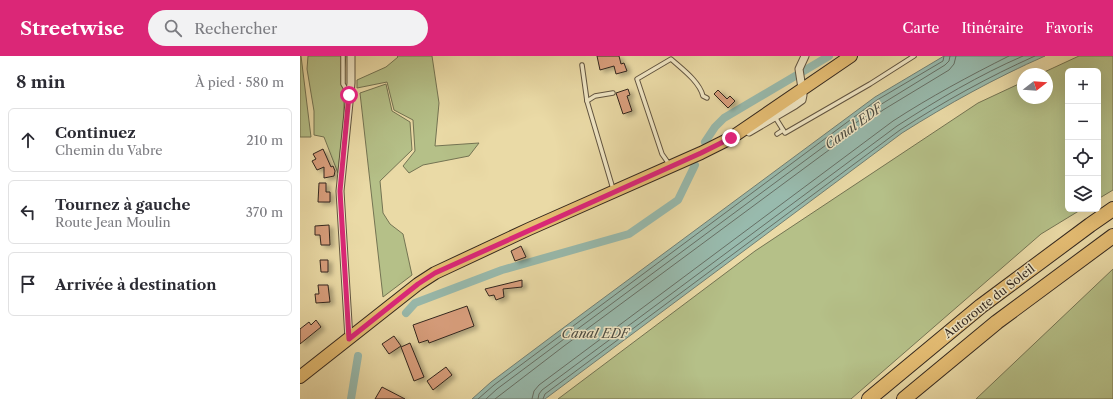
<!DOCTYPE html>
<html lang="fr">
<meta charset="utf-8">
<style>
:root{--surface:#fff;--page:#f2f2f3;--text:#2b2b33;--muted:#7c7c81;--line:#e1e1e2;--accent:#db2777}
body{margin:0;font-family:"Libre Caslon Text",serif;background:var(--page);color:var(--text)}
.controls{position:absolute;right:12px;top:12px;display:grid;overflow:hidden;border-radius:6px;box-shadow:0 4px 16px #0002}
.controls button{width:36px;height:36px;display:grid;place-items:center;padding:0;border:0;border-bottom:1px solid var(--line);background:var(--surface);color:var(--text);font:20px sans-serif}
.compass{position:absolute;left:717px;top:12px;width:36px;height:36px;border-radius:50%;background:var(--surface);box-shadow:0 4px 16px #0002;rotate:73deg}
.stop{position:absolute;width:12px;height:12px;margin:-9px;border:3px solid #db2777;border-radius:50%;background:#fff}
.stop.end{background:#db2777;border-color:#fff;box-shadow:0 1px 4px #0008}
.list{margin:0;padding:0;list-style:none}
h2{display:flex;justify-content:space-between;align-items:center;height:52px;margin:0;padding:0 16px;font-size:17px}
h2 small{font-size:13px;font-weight:400;color:var(--muted)}
.list li{display:grid;grid-template-columns:26px 1fr auto;gap:12px;align-items:center;box-sizing:border-box;height:64px;margin:0 8px 8px;padding:0 8px;border:1px solid var(--line);border-radius:6px}
.list b{display:block;font-size:15px;white-space:nowrap}
.list p{margin:0;font-size:13px;white-space:nowrap;color:var(--muted)}
.list em{font-size:13px;font-style:normal;color:var(--muted)}
.icon{flex:none;width:22px;height:22px;fill:none;stroke:currentColor;stroke-width:2;stroke-linecap:round;stroke-linejoin:round}
.map{position:relative;flex:none;width:813px;height:343px;overflow:hidden}
header{display:flex;align-items:center;gap:24px;box-sizing:border-box;height:56px;padding:0 20px;background:var(--accent);color:#fff}
header strong{font-size:19px}
nav{display:flex;gap:22px;margin-inline-start:auto;font-size:14px}
.search{width:280px;height:36px;background:var(--page);display:flex;align-items:center;gap:10px;box-sizing:border-box;padding:0 14px;border-radius:22px;color:var(--muted);font-size:15px}
main{display:flex}
aside{flex:1;background:var(--surface)}
.map>svg:first-child{display:block}
</style>
<header>
<strong>Streetwise</strong>
<div class="search"><svg class="icon" aria-label="search" viewBox="0 0 24 24"><circle cx="10" cy="10" r="6"/><path d="M15 15l6 6"/></svg>Rechercher</div>
<nav><a>Carte</a><a>Itinéraire</a><a>Favoris</a></nav>
</header>
<main>
<aside>
<h2>8 min<small>À pied · 580 m</small></h2>
<ul class="list">
<li><svg class="icon" aria-label="ahead" viewBox="0 0 24 24"><path d="M12 20V5M6 11l6-6 6 6"/></svg><div><b>Continuez</b><p>Chemin du Vabre</p></div><em>210 m</em></li>
<li><svg class="icon" aria-label="left" viewBox="0 0 24 24"><path d="M17 20v-9H6M10 6l-5 5 5 5"/></svg><div><b>Tournez à gauche</b><p>Route Jean Moulin</p></div><em>370 m</em></li>
<li><svg class="icon" aria-label="arrive" viewBox="0 0 24 24"><path d="M6 21V4h12l-3 4 3 4H6"/></svg><div><b>Arrivée à destination</b></div></li>
</ul>
</aside>
<div class="map">
<svg width="813" height="343" viewBox="0 0 813 343">
<defs>
<filter id="shadow"><feDropShadow dx="4" dy="2.5" stdDeviation="2" flood-color="#0004"/></filter>
</defs>
<rect width="100%" height="100%" fill="#eadaa6"/>
<filter id="stains"><feTurbulence type="fractalNoise" baseFrequency=".005" numOctaves="4"/><feColorMatrix values="0 0 0 0 .2 0 0 0 0 .09 0 0 0 0 .02 0 0 0 .5 -.17"/></filter>
<radialGradient id="worn" r=".72"><stop offset=".6" stop-color="#630" stop-opacity="0"/><stop offset="1" stop-color="#630" stop-opacity=".3"/></radialGradient>
<g fill="#b5c088" stroke="#747453">
<polygon points="0,0 1,0 11,81 0,81"/>
<polygon points="8,0 46,0 44,16 44,58 38,117 24,81 14,79 14,55 7,13"/>
<polygon points="97,0 132,0 139,47 135,90 179,87 169,100 123,109 109,117 103,110 115,95 113,64 94,54 87,26 57,32 57,24 86,11 98,1"/>
<polygon points="779,0 813,0 813,134 798,143 798,15 768,15 768,153 782,153 741,178 551,343 258,343 455,195 678,47 723,26 723,42 747,42 747,18 740,18"/>
<polygon points="86,28 92,55 110,66 112,94 80,125 83,157 90,168 103,178 112,219 83,241 60,37"/>
<polygon points="813,213 813,343 676,343"/>
</g>
<path fill="#98baad" stroke="#707f74" d="M644,0H745C695,22 648,48 602,77L245,343H172L191,326L255,278L575,41Z"/>
<g fill="none" stroke-linecap="round" stroke-linejoin="round">
<g stroke="#667066" stroke-width="1">
<polyline points="178,343 194,329 257,282 577,44 643,5 644,0"/>
<polyline points="186,343 197,333 260,286 580,49 645,9 649,5 650,0"/>
<polyline points="195,343 264,290 583,54 649,14 654,8 656,0"/>
<path d="M232,343L234,335L239,329L593,65C630,41 669,20 709,0"/>
<path d="M238,343L239,338L242,334L597,70C637,44 679,19 723,0"/>
<path d="M243,343L245,338L600,74C643,46 688,21 735,0"/>
</g>
<g stroke="#98baad" stroke-width="8">
<polyline points="405,86 415,71 424,62 529,0"/>
<polyline points="106,257 115,247 202,214 329,178 378,144 395,109"/>
<polyline points="51,343 58,300"/>
</g>
</g>
<g fill="#d89e7c" stroke="#33271e" filter="url(#shadow)">
<polygon points="297,0 319,0 321,8 324,7 327,15 316,18 314,10 300,14"/>
<polygon points="328,33 330,39 327,40 332,55 323,58 316,37"/>
<polygon points="418,34 427,43 430,40 435,45 428,52 414,38"/>
<polygon points="23,93 31,111 33,110 35,115 34,120 24,122 24,111 17,114 12,105 16,103 13,98"/>
<polygon points="19,127 26,127 26,136 30,136 30,146 18,146"/>
<polygon points="29,169 30,189 21,189 20,179 15,179 15,170"/>
<polygon points="221,190 226,201 215,205 211,195"/>
<polygon points="20,204 28,204 28,216 21,216"/>
<polygon points="222,224 222,231 203,233 204,241 196,244 194,239 189,240 185,233"/>
<polygon points="18,229 28,229 30,246 16,247 15,238 19,238"/>
<polygon points="167,250 174,270 129,287 128,284 119,287 113,269"/>
<polygon points="16,264 21,271 0,288 0,273 9,266 11,269"/>
<polygon points="94,280 101,290 89,298 82,288"/>
<polygon points="110,287 124,321 114,325 101,291"/>
<polygon points="146,311 152,319 133,334 127,325"/>
<polygon points="82,331 105,343 75,343"/>
</g>
<g fill="none" stroke-linecap="round" stroke-linejoin="round">
<defs>
<g id="service">
<polyline points="43,0 43,28 49,38"/>
<polyline points="282,9 287,45 313,133"/>
<polyline points="287,45 295,40 313,37"/>
<polyline points="475,61 485,77 570,28 614,0"/>
<polyline points="477,78 483,74"/>
<path d="M369,108L362,98L337,23L371,3C382,13 399,25 403,40L407,42"/>
</g>
<g id="minor">
<polyline points="449,76 495,49 502,44 503,39 499,13 505,0"/>
<polyline points="49,283 40,135 51,27 51,0"/>
</g>
<polyline id="primary" points="0,321 118,228 135,217 229,173 401,97 431,82 551,0"/>
<g id="motorway">
<polyline points="569,343 681,250 790,169 813,153"/>
<polyline points="604,343 697,266 813,180"/>
</g>
</defs>
<use href="#service" stroke="#615440" stroke-width="5.5"/>
<use href="#minor" stroke="#615440" stroke-width="9"/>
<use href="#primary" stroke="#33271e" stroke-width="14"/>
<use href="#motorway" stroke="#33271e" stroke-width="16"/>
<use href="#service" stroke="#f1e7c5" stroke-width="3.5"/>
<use href="#minor" stroke="#f1e7c5" stroke-width="7"/>
<use href="#primary" stroke="#e5bd73" stroke-width="12"/>
<use href="#motorway" stroke="#e5bd73" stroke-width="14"/>
</g>
<g fill="none" stroke-linecap="round" stroke-linejoin="round">
<polyline stroke="#db2777" stroke-width="5" points="49,39 40,135 49,283 118,228 135,217 401,97 431,82"/>
</g>
<g text-anchor="middle" dominant-baseline="central" stroke-width="3" stroke-linejoin="round" paint-order="stroke">
<g font-size="12" fill="#33271e" stroke="#f1e7c5">
<text transform="translate(689 245) rotate(-38)">Autoroute du Soleil</text>
</g>
<g font-size="13" font-style="italic" fill="#4c4c42" stroke="#f1e7c5">
<text transform="translate(553 70) rotate(-36)">Canal EDF</text>
<text x="295" y="277">Canal EDF</text>
</g>
</g>
<rect width="100%" height="100%" filter="url(#stains)"/>
<rect width="100%" height="100%" fill="url(#worn)"/>
</svg>
<div class="controls">
<button>+</button>
<button>−</button>
<button><svg class="icon" aria-label="locate" viewBox="0 0 24 24"><circle cx="12" cy="12" r="6"/><path d="M12 2v4M12 18v4M2 12h4M18 12h4"/></svg></button>
<button><svg class="icon" aria-label="layers" viewBox="0 0 24 24"><path d="M12 4l9 5-9 5-9-5zM3 14l9 5 9-5"/></svg></button>
</div>
<svg class="compass" viewBox="-18 -18 36 36"><path d="M0-13l5 13h-10z" fill="#e53935"/><path d="M0 13l5-13h-10z" fill="#7c7c81"/></svg>
<div class="stop" style="left:49px;top:39px"></div>
<div class="stop end" style="left:431px;top:82px"></div>
</div>
</main>
